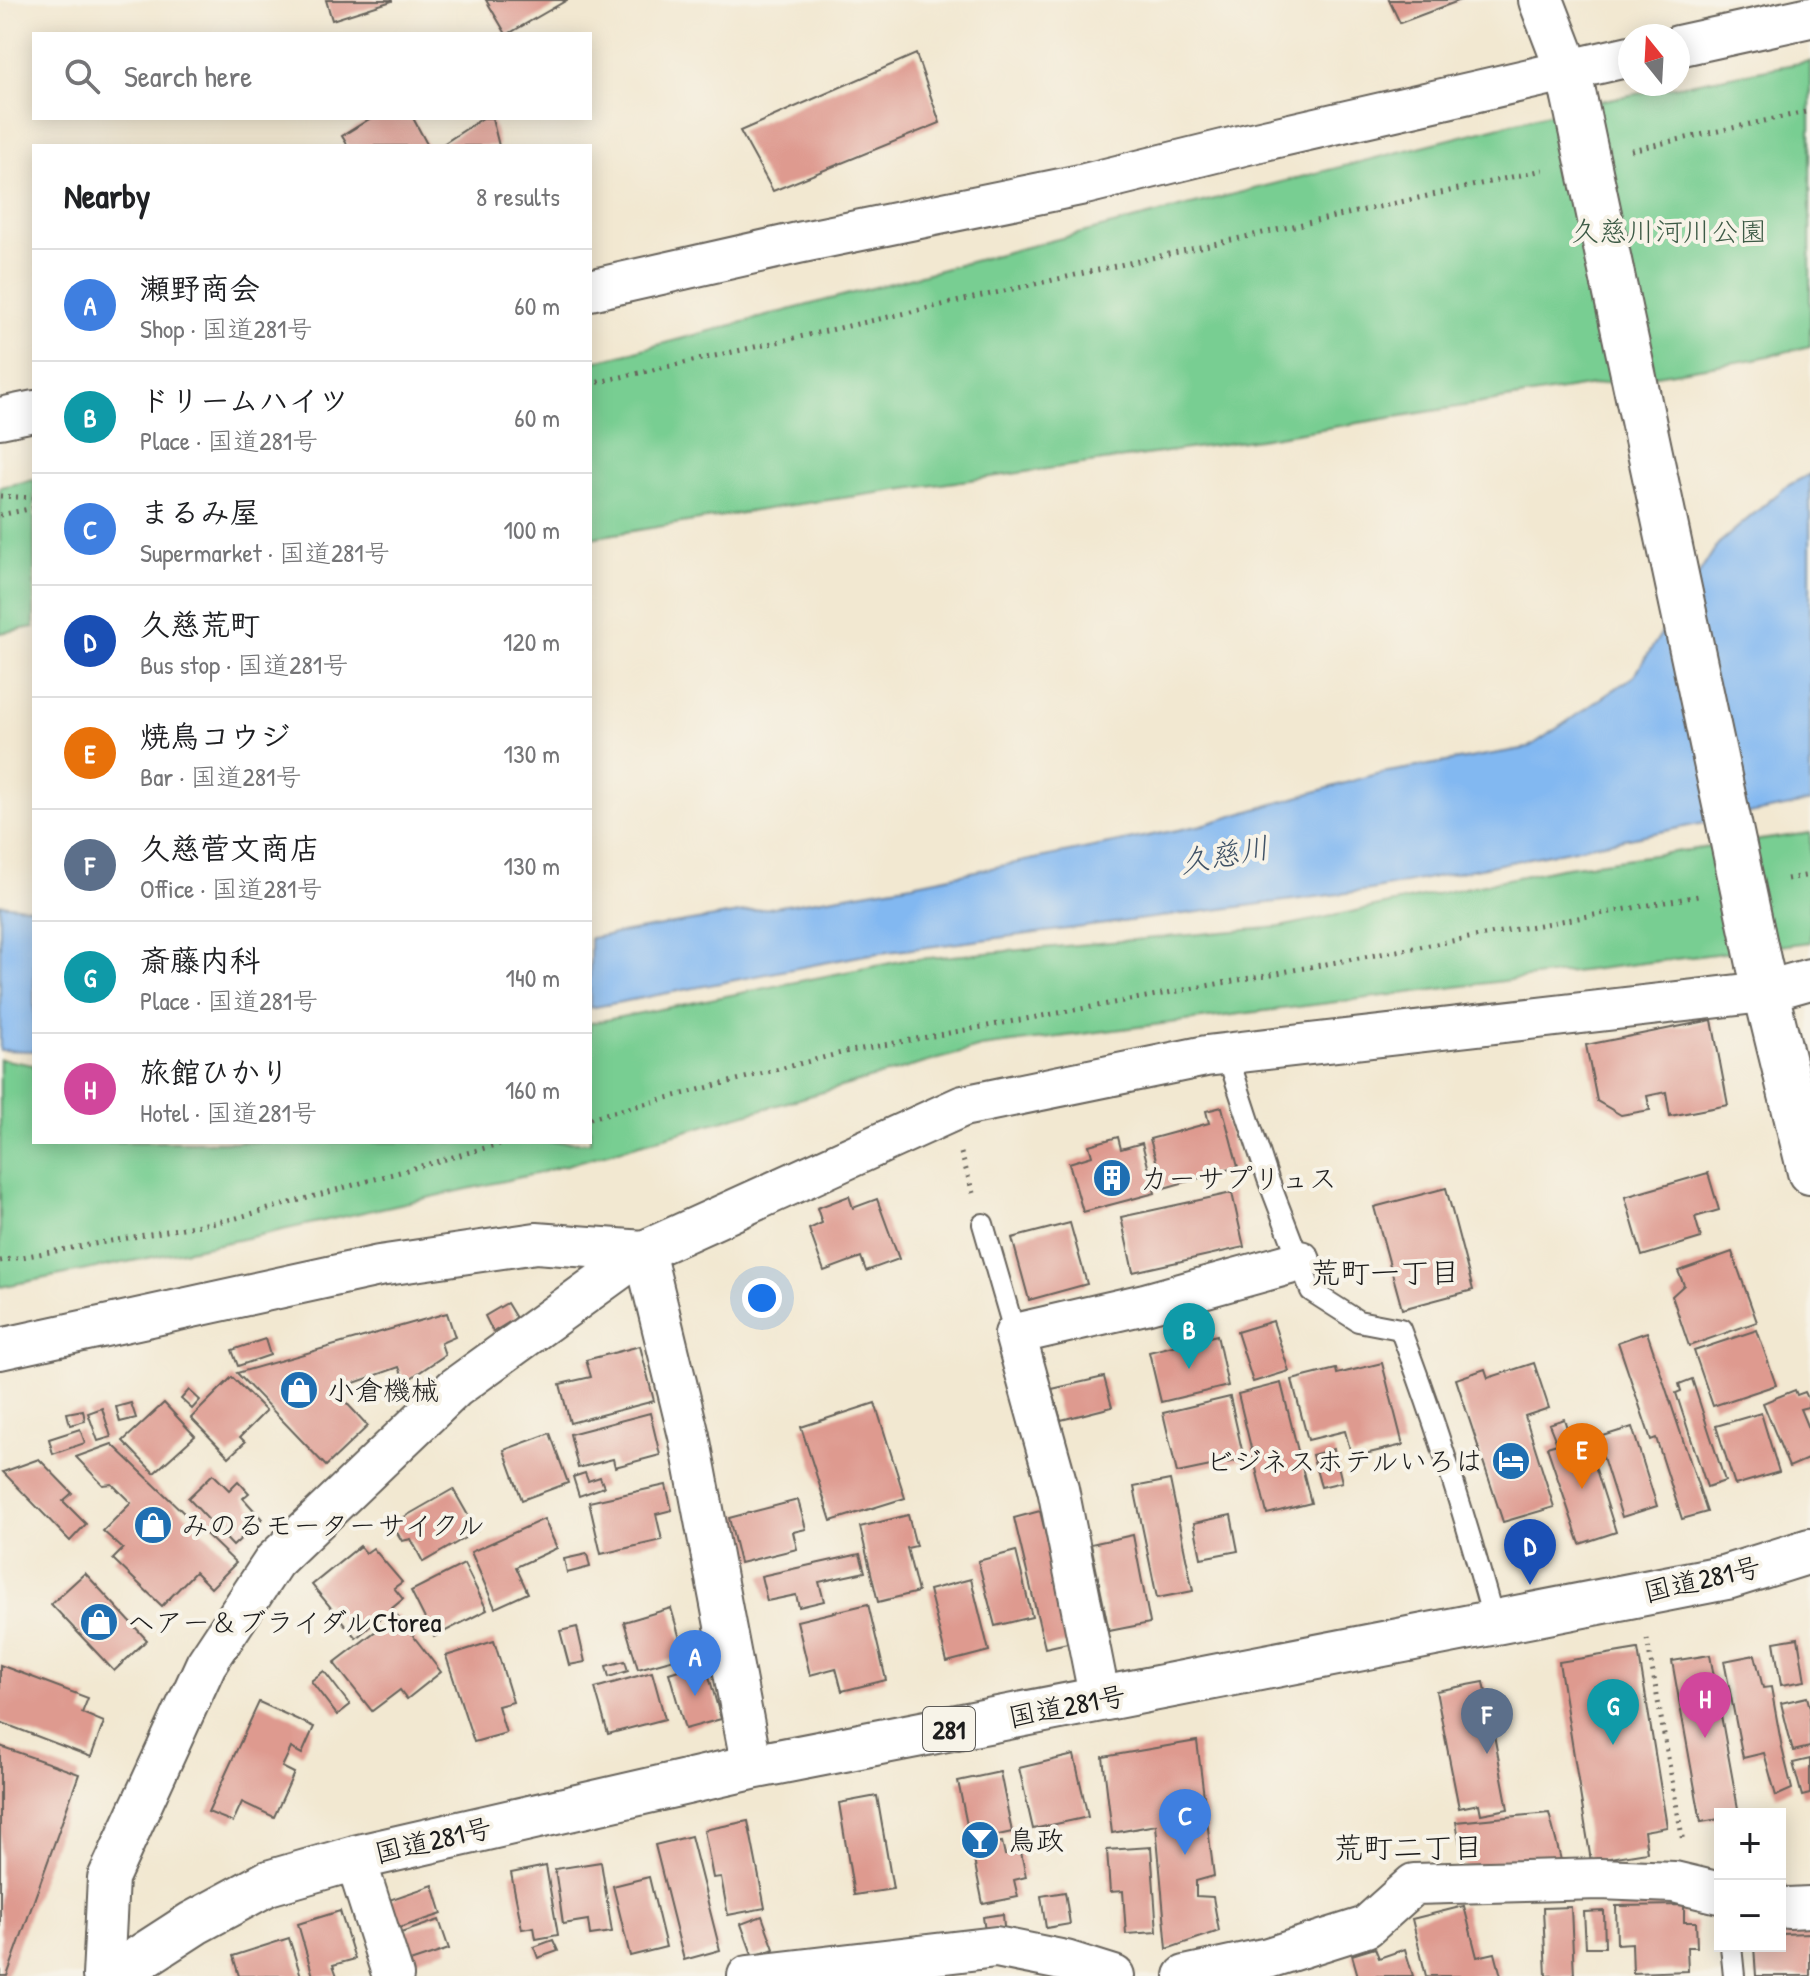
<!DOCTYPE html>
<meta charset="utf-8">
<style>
:root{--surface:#fff;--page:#f2f2f2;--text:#202124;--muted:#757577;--line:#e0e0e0;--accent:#111827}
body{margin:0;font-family:"Patrick Hand","Klee One",sans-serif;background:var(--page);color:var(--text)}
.controls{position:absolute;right:24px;bottom:24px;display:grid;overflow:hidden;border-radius:0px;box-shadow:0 4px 20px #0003}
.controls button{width:72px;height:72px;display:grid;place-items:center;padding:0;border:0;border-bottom:2px solid var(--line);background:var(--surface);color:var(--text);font:40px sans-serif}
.compass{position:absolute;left:1618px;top:24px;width:72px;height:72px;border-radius:50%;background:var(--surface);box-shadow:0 4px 20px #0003;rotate:342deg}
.you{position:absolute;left:762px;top:1298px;width:28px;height:28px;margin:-20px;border:6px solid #fff;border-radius:50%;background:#1a73e8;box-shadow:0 0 0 12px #1a73e833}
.badge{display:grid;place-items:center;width:52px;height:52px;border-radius:50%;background:var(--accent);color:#fff;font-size:26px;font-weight:700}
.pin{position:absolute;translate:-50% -66px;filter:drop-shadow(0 2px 4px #0008)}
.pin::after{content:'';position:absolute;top:42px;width:28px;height:24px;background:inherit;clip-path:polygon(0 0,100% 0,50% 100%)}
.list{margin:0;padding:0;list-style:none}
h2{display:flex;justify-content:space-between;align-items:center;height:104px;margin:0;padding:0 32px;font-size:34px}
h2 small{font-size:26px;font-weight:400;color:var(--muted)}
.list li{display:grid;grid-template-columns:52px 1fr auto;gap:24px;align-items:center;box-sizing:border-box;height:112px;padding:0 32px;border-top:2px solid var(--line)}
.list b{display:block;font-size:30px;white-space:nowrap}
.list p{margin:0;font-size:26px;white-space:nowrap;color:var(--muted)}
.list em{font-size:26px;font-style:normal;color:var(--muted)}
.icon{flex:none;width:44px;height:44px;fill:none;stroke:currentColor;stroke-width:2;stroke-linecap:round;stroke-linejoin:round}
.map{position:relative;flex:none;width:1810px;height:1976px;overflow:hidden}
.search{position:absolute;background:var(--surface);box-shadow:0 4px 20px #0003;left:32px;top:32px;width:560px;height:88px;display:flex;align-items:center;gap:20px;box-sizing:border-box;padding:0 28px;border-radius:0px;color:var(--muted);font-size:30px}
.panel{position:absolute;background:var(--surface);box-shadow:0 4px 20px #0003;left:32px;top:144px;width:560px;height:1000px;border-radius:0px}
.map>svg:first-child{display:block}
</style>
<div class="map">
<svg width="1810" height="1976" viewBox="0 0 1810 1976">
<rect width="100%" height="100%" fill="#f7f3e8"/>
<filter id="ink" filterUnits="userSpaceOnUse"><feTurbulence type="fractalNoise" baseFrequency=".0125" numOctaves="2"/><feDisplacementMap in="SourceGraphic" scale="16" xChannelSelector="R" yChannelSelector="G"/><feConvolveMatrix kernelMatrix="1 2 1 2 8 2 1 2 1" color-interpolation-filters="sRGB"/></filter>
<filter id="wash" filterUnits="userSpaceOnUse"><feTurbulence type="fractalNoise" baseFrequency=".006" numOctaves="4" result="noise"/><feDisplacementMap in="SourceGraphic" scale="32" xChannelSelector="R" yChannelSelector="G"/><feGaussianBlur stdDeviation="1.8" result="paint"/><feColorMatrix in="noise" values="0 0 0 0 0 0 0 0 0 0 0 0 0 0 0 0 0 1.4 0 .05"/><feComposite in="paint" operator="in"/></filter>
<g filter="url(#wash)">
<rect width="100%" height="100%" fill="#f2e8d1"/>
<g fill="#78ce92" stroke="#4a7557" stroke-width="2">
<polygon points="1810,61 1810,346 1755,359 1259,439 779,507 590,538 590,363 1007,252 1599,101"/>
<polygon points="34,480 34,627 0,633 0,487"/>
<polygon points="1810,833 1810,942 981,1047 535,1174 224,1243 0,1287 0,1059 34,1065 34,1142 590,1142 590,1023 906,960 1280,927 1560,868"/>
</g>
<g fill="#82b8f1" stroke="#4f6a86" stroke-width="2">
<polygon points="1810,474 1810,802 1370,890 865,955 590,1008 590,938 912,884 1202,825 1376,774 1528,748 1634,676 1718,544 1787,486"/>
<polygon points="0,904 34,908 34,1051 0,1050"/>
</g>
<g id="blocks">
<g fill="#de9a8f">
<polygon points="326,0 392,0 392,1 332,20"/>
<polygon points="486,0 567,0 508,34 506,34"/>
<polygon points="1389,0 1461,0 1400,23"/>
<polygon points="916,54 940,123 773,191 740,131"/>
<polygon points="371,118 413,118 428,146 348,146 342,136"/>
<polygon points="483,118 492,118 499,146 440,146"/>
<polygon points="1712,1020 1728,1105 1670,1116 1666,1092 1647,1096 1650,1110 1621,1115 1597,1101 1586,1045"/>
<polygon points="1222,1107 1238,1167 1164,1188 1150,1139 1209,1123 1206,1111"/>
<polygon points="1118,1137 1121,1149 1142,1143 1155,1193 1083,1212 1069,1163 1092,1156 1089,1145"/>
<polygon points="1708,1173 1719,1210 1695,1217 1701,1238 1642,1256 1625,1197"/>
<polygon points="1446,1188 1473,1290 1402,1309 1374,1207"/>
<polygon points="1232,1193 1244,1247 1133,1272 1121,1217"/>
<polygon points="849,1196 853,1208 877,1199 899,1259 866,1271 861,1257 824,1271 809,1229 822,1223 817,1208"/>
<polygon points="1070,1223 1087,1284 1029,1300 1012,1238"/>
<polygon points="1732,1252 1757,1322 1689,1346 1672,1296 1684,1285 1678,1271"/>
<polygon points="507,1303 516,1318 493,1332 485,1316"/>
<polygon points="447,1313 455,1337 441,1343 445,1355 405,1382 399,1367 351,1384 340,1396 368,1426 326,1466 237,1373"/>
<polygon points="1273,1321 1289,1371 1253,1382 1237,1332"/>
<polygon points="1757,1330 1776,1385 1713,1406 1694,1351"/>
<polygon points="1647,1332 1707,1512 1682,1519 1656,1438 1651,1440 1618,1342"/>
<polygon points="1217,1335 1228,1386 1161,1402 1149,1352"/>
<polygon points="265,1339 270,1355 238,1366 232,1350"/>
<polygon points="640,1346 654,1401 570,1423 560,1384 591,1377 586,1360"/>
<polygon points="1382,1363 1403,1445 1352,1457 1345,1431 1308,1440 1292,1380 1336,1369 1337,1374"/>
<polygon points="1534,1363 1549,1408 1525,1416 1554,1507 1503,1522 1456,1379 1485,1369 1488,1378"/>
<polygon points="232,1377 266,1411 240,1437 245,1442 229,1457 191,1418"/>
<polygon points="1104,1377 1112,1407 1061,1420 1052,1389"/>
<polygon points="1692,1379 1725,1481 1707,1487 1676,1393 1681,1391 1679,1384"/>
<polygon points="1281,1383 1311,1503 1267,1514 1238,1394"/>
<polygon points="189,1390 200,1400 192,1409 181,1399"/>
<polygon points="1795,1390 1797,1395 1805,1392 1809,1400 1808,1407 1800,1409 1810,1433 1810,1458 1789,1467 1763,1403"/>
<polygon points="1230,1397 1244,1459 1177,1473 1163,1413"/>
<polygon points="131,1403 136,1418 120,1422 116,1407"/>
<polygon points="164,1403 195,1436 154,1473 123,1441"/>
<polygon points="875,1403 905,1498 831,1521 801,1427"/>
<polygon points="102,1408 111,1437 98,1441 88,1413"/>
<polygon points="83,1410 85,1421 70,1425 67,1413"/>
<polygon points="650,1413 660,1455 615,1467 613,1459 578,1468 570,1434"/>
<polygon points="1761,1413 1779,1472 1735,1485 1716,1426"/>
<polygon points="1564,1419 1572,1443 1586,1438 1616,1532 1580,1544 1547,1447 1557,1444 1549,1424"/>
<polygon points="1632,1427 1657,1506 1622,1517 1597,1438"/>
<polygon points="80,1429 85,1443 53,1454 49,1439"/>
<polygon points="550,1433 568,1483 522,1500 504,1450"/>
<polygon points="112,1444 236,1563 211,1588 195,1572 162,1606 113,1559 123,1549 103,1531 131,1503 112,1484 103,1485 76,1457"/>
<polygon points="1334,1449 1342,1482 1321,1487 1312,1455"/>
<polygon points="39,1459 72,1493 63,1501 86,1524 70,1541 3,1472"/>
<polygon points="585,1473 588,1481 600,1477 604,1487 579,1496 573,1477"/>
<polygon points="213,1474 229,1490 238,1481 249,1493 243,1498 262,1519 233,1546 188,1498"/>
<polygon points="1170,1480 1193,1591 1157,1598 1134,1487"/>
<polygon points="666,1485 672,1510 656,1514 662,1540 601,1554 589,1502"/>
<polygon points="453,1489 477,1531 423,1562 411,1539 402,1541 392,1524"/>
<polygon points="798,1500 806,1529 793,1532 797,1549 740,1563 729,1518"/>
<polygon points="1040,1511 1072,1642 1045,1648 1014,1518"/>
<polygon points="908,1515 916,1546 907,1548 918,1592 878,1602 860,1527"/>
<polygon points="1231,1515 1238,1551 1201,1558 1194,1523"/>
<polygon points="544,1519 557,1548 516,1567 528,1593 495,1608 471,1552"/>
<polygon points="1133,1535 1150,1623 1109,1631 1091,1544"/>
<polygon points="360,1546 366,1553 373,1548 402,1582 394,1588 403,1599 356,1638 312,1585"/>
<polygon points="1016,1551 1032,1617 995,1626 978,1561"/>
<polygon points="587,1554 590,1567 567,1573 564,1559"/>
<polygon points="860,1554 865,1572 819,1582 824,1601 799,1607 796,1595 767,1601 761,1576"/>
<polygon points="464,1564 487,1610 434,1637 411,1591"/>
<polygon points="85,1573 147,1640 114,1671 51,1604"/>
<polygon points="971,1579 989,1651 947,1662 929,1590"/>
<polygon points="868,1604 886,1680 842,1691 836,1668 810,1675 797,1621"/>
<polygon points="671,1608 685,1656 638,1669 624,1622"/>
<polygon points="397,1615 441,1672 407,1699 400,1690 372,1711 334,1663"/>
<polygon points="577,1627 585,1662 569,1665 560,1631"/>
<polygon points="1798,1638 1805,1681 1781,1685 1774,1642"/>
<polygon points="494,1641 513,1702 498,1706 506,1733 474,1742 446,1656"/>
<polygon points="1638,1649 1667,1827 1644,1831 1647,1852 1591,1861 1559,1662"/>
<polygon points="1710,1655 1739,1814 1720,1814 1720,1819 1701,1822 1672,1661"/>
<polygon points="1755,1655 1763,1688 1771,1687 1782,1748 1792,1789 1776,1796 1764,1753 1743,1758 1724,1661"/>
<polygon points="625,1661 628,1671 609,1677 606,1666"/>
<polygon points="705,1662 721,1719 685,1729 669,1673"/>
<polygon points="0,1665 88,1698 82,1713 104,1722 91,1757 0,1722"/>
<polygon points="324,1671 350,1705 337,1715 311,1681"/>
<polygon points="652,1672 665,1719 608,1734 595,1688"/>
<polygon points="1484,1682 1508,1809 1481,1814 1479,1804 1459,1808 1436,1691"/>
<polygon points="1807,1697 1810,1708 1810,1747 1793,1751 1781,1703"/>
<polygon points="259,1702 314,1727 302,1754 291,1748 282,1767 294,1773 274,1817 242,1802 233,1822 208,1812"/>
<polygon points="1197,1741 1214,1876 1196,1881 1196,1896 1213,1897 1219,1931 1167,1949 1156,1825 1112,1833 1103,1757"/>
<polygon points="0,1746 79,1774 7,1976 0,1976"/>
<polygon points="1074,1755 1088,1817 1033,1829 1019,1768"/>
<polygon points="1810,1759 1810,1794 1802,1796 1793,1763"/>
<polygon points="1000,1772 1012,1832 989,1837 990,1844 1002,1842 1005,1855 1021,1852 1026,1877 1014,1880 1018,1897 983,1904 958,1781"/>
<polygon points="877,1796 893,1889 854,1895 839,1803"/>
<polygon points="1549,1813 1562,1864 1464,1867 1456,1822"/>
<polygon points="748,1821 765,1908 728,1915 721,1877 713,1878 704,1830"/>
<polygon points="691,1836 720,1950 684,1960 655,1845"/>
<polygon points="1151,1847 1157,1932 1126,1934 1123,1891 1110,1892 1107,1850"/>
<polygon points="601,1862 612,1932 590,1935 588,1920 563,1924 555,1869"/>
<polygon points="546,1866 558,1935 536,1939 534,1927 522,1929 511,1873"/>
<polygon points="649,1877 666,1947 630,1956 613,1886"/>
<polygon points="433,1885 442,1914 396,1929 386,1901"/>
<polygon points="1065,1892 1070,1924 1046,1928 1041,1896"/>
<polygon points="1684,1905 1684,1922 1696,1922 1697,1947 1687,1947 1688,1971 1633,1973 1632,1943 1617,1944 1616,1906"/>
<polygon points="1464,1906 1477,1957 1495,1953 1501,1976 1426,1976 1412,1919"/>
<polygon points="1571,1907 1574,1976 1546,1976 1543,1908"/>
<polygon points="340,1911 355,1959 333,1965 337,1976 313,1976 298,1924"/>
<polygon points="1604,1911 1605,1947 1586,1947 1584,1912"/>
<polygon points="1003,1914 1004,1927 985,1931 983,1917"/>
<polygon points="762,1916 774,1949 753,1957 741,1924"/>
<polygon points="439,1920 449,1949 407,1963 398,1934"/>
<polygon points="1810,1933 1810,1976 1756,1976 1754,1946 1780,1946 1780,1934"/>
<polygon points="289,1938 301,1976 239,1976 233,1956"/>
<polygon points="553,1940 558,1951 538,1958 534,1947"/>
<polygon points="1375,1948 1379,1958 1405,1949 1413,1976 1358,1976 1352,1955"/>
</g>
</g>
</g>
<g filter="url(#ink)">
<use href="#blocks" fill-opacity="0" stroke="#67635b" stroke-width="2"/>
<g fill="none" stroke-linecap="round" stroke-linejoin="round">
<defs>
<g id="service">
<path d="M1227,1054L1268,1179L1311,1291L1358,1321L1400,1329C1437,1425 1467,1523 1494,1622"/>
<polyline points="983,1224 1015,1334"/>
<polyline points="1731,1946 1734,1976"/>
</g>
<g id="minor">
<polyline points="1678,46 1810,17"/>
<polyline points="590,290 798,243 1085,184 1256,142 1630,56"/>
<polyline points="0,418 34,411"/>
<polyline points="0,1349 379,1266 536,1243 644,1251 689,1436 752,1767"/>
<polyline points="1100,1700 1058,1489 1015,1334 1145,1304 1300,1261"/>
<polyline points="355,1858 393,1976"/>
<polyline points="1780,1907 1788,1908 1810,1907"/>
<polyline points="103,1976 108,1878 206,1664 274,1561 455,1388 644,1251 963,1106 1206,1056 1764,992 1810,979"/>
<polyline points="748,1976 996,1947 1066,1961 1114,1976"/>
<polyline points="1185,1976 1268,1958 1366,1927 1414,1884 1600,1879 1674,1882 1720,1893"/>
</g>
<g id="tertiary">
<polyline points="1541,0 1568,70 1573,92"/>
<polyline points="1759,964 1810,1172"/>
</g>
<polyline id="trunk" points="112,1976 194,1923 268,1883 355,1858 752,1767 1727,1577 1810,1551"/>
</defs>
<use href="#service" stroke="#67635b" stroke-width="24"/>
<use href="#minor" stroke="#67635b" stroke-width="44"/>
<use href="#tertiary" stroke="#67635b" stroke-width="48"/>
<use href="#trunk" stroke="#67635b" stroke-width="48"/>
<g stroke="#67635b" stroke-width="5" stroke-dasharray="2 6" stroke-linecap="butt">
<polyline points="1631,150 1810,111"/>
<polyline points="590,384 1543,170"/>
<polyline points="0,496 34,498"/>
<polyline points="0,515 34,508"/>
<polyline points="1787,879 1810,875"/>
<polyline points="590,1118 845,1052 1698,896"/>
<polyline points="961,1153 973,1193"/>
<polyline points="0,1261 233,1219 506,1142"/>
<polyline points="1647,1639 1683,1842"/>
</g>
<use href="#service" stroke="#fff" stroke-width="20"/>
<use href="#minor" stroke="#fff" stroke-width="40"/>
<use href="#tertiary" stroke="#fff" stroke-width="44"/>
<use href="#trunk" stroke="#fff" stroke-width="44"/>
<defs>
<polyline id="tertiary-bridge" points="1573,92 1759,964"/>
</defs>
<use href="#tertiary-bridge" stroke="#67635b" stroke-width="48" stroke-linecap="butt"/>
<use href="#tertiary-bridge" stroke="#fff" stroke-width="44"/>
</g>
</g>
<defs>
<symbol id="building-disc" viewBox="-11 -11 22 22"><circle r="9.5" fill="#1f6fb2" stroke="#f7f3e8"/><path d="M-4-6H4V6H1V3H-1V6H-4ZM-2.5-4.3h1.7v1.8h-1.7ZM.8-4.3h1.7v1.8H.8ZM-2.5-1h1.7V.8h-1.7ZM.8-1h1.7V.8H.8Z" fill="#fff"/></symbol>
<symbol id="shop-disc" viewBox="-11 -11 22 22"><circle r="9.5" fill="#1f6fb2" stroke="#f7f3e8"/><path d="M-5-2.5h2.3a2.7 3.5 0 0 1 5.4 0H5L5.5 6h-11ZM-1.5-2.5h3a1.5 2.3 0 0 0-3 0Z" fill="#fff"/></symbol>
<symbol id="hotel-disc" viewBox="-11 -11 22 22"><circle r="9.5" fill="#1f6fb2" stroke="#f7f3e8"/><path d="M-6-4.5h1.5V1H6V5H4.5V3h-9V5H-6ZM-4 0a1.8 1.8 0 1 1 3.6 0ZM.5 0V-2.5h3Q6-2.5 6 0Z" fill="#fff"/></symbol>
<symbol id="bar-disc" viewBox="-11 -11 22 22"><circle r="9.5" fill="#1f6fb2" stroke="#f7f3e8"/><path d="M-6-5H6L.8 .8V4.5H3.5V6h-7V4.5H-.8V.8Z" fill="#fff"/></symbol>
</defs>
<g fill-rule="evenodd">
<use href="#building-disc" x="1090" y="1156" width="44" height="44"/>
<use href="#shop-disc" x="277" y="1368" width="44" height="44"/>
<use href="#hotel-disc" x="1489" y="1439" width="44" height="44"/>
<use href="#shop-disc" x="131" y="1503" width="44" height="44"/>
<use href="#shop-disc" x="77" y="1600" width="44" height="44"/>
<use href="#bar-disc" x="958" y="1818" width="44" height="44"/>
</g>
<g text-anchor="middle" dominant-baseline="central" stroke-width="8" stroke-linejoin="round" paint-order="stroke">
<rect fill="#f7f3e8" stroke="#5e5c59" stroke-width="2" x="923" y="1707" width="52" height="44" rx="6"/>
<g font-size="26" font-weight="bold" fill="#1c1c1c">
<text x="949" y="1729">281</text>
</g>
<g font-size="28" fill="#3c5a45" stroke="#f7f3e8">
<text x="1669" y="231">久慈川河川公園</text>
</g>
<g font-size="28" fill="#1c1c1c" stroke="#f7f3e8" text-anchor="start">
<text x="1140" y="1178">カーサプリュス</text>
<text x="327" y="1390">小倉機械</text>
<text x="1483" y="1461" text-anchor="end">ビジネスホテルいろは</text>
<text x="181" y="1525">みのるモーターサイクル</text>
<text x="127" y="1622">ヘアー＆ブライダルCtorea</text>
<text x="1008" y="1840">鳥政</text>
</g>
<g font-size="28" fill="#1c1c1c" stroke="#f7f3e8">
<text transform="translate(1702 1579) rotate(-13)">国道281号</text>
<text transform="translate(1067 1706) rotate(-11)">国道281号</text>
<text transform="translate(433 1840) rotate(-13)">国道281号</text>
</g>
<g font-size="30" font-style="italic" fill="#405367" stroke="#f7f3e8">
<text transform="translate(1224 854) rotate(-10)">久慈川</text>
</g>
<g font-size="30" fill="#1c1c1c" stroke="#f7f3e8">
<text x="1385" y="1272">荒町一丁目</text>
<text x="1408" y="1847">荒町二丁目</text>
</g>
</g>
</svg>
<div class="controls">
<button>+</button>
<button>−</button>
</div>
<svg class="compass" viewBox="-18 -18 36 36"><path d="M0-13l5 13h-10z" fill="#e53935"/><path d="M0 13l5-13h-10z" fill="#757577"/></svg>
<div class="you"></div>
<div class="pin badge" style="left:695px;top:1696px;background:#3f7fe0">A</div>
<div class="pin badge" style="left:1189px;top:1369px;background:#0f9aa8">B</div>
<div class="pin badge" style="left:1185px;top:1855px;background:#3f7fe0">C</div>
<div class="pin badge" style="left:1530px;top:1585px;background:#1a4fb4">D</div>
<div class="pin badge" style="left:1582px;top:1489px;background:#e8710a">E</div>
<div class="pin badge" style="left:1487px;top:1754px;background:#5c6f8a">F</div>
<div class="pin badge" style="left:1613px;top:1745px;background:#0f9aa8">G</div>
<div class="pin badge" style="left:1705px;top:1738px;background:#d1479c">H</div>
<div class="search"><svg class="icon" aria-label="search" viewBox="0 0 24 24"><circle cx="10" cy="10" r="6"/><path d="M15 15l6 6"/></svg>Search here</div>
<section class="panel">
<h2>Nearby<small>8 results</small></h2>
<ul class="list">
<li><span class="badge" style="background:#3f7fe0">A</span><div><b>瀬野商会</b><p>Shop · 国道281号</p></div><em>60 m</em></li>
<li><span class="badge" style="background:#0f9aa8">B</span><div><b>ドリームハイツ</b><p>Place · 国道281号</p></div><em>60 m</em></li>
<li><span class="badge" style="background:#3f7fe0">C</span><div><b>まるみ屋</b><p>Supermarket · 国道281号</p></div><em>100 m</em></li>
<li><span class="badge" style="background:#1a4fb4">D</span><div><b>久慈荒町</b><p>Bus stop · 国道281号</p></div><em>120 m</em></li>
<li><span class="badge" style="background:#e8710a">E</span><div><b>焼鳥コウジ</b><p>Bar · 国道281号</p></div><em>130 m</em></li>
<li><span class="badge" style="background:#5c6f8a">F</span><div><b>久慈菅文商店</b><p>Office · 国道281号</p></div><em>130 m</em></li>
<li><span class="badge" style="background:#0f9aa8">G</span><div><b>斎藤内科</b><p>Place · 国道281号</p></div><em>140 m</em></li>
<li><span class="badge" style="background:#d1479c">H</span><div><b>旅館ひかり</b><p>Hotel · 国道281号</p></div><em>160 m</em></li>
</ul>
</section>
</div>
